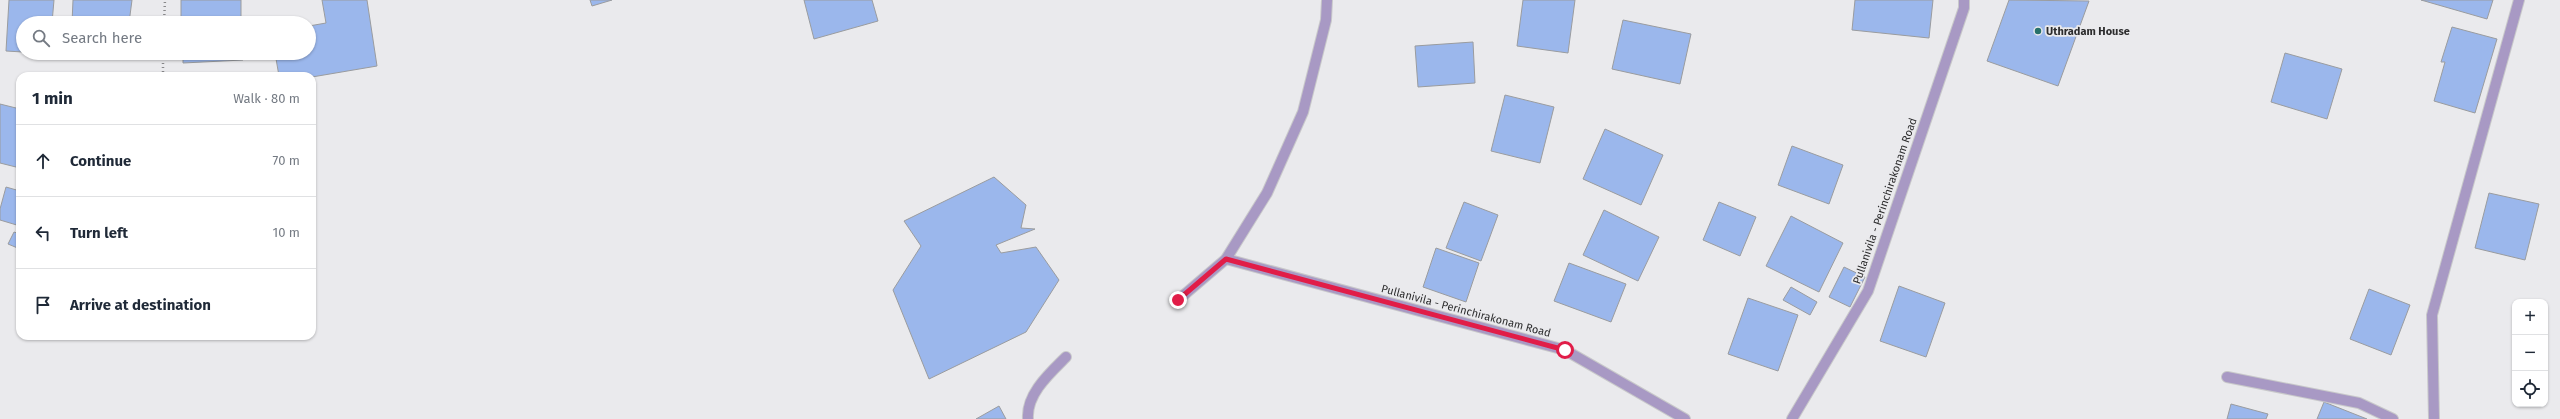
<!DOCTYPE html>
<meta charset="utf-8">
<style>
:root{--surface:#fff;--page:#f2f2f3;--text:#1f2937;--muted:#747a83;--line:#e0e1e3}
body{margin:0;font-family:"Fira Sans",sans-serif;background:var(--page);color:var(--text)}
.controls{position:absolute;right:12px;bottom:12px;display:grid;overflow:hidden;border-radius:8px;box-shadow:0 1px 3px #0004}
.controls button{width:36px;height:36px;display:grid;place-items:center;padding:0;border:0;border-bottom:1px solid var(--line);background:var(--surface);color:var(--text);font:20px sans-serif}
.stop{position:absolute;width:12px;height:12px;margin:-9px;border:3px solid #e11d48;border-radius:50%;background:#fff}
.stop.end{background:#e11d48;border-color:#fff;box-shadow:0 1px 4px #0008}
.list{margin:0;padding:0;list-style:none}
h2{display:flex;justify-content:space-between;align-items:center;height:52px;margin:0;padding:0 16px;font-size:17px}
h2 small{font-size:13px;font-weight:400;color:var(--muted)}
.list li{display:grid;grid-template-columns:26px 1fr auto;gap:12px;align-items:center;box-sizing:border-box;height:72px;padding:0 16px;border-top:1px solid var(--line)}
.list b{display:block;font-size:15px;white-space:nowrap}
.list em{font-size:13px;font-style:normal;color:var(--muted)}
.icon{flex:none;width:22px;height:22px;fill:none;stroke:currentColor;stroke-width:2;stroke-linecap:round;stroke-linejoin:round}
.map{position:relative;flex:none;width:2560px;height:419px;overflow:hidden}
.search{position:absolute;background:var(--surface);box-shadow:0 1px 3px #0004;left:16px;top:16px;width:300px;height:44px;display:flex;align-items:center;gap:10px;box-sizing:border-box;padding:0 14px;border-radius:22px;color:var(--muted);font-size:15px}
.panel{position:absolute;background:var(--surface);box-shadow:0 1px 3px #0004;left:16px;top:72px;width:300px;height:268px;border-radius:12px}
.map>svg:first-child{display:block}
</style>
<div class="map">
<svg width="2560" height="419" viewBox="0 0 2560 419">
<rect width="100%" height="100%" fill="#eaeaed"/>
<g fill="#9bb7ec" stroke="#9a9c9f">
<polygon points="9,0 54,0 52,23 23,23 23,52 6,51"/>
<polygon points="73,0 132,0 129,23 72,23"/>
<rect x="181" y="0" width="60" height="23"/>
<polygon points="322,0 367,0 377,66 312,77 279,76 275,53 309,53 309,26 326,23"/>
<polygon points="590,0 612,0 592,6"/>
<polygon points="804,0 872,0 878,21 814,39"/>
<polygon points="1523,0 1575,0 1568,53 1517,46"/>
<polygon points="1855,0 1933,0 1929,38 1852,30"/>
<polygon points="2009,0 2089,1 2058,86 1987,61"/>
<polygon points="2421,0 2493,0 2487,19"/>
<polygon points="1623,20 1691,34 1680,84 1612,69"/>
<polygon points="2452,27 2497,39 2475,113 2434,101 2445,62 2441,62"/>
<polygon points="1473,42 1475,83 1418,87 1415,46"/>
<polygon points="183,53 243,53 243,60 183,63"/>
<polygon points="2285,53 2342,69 2327,119 2271,102"/>
<polygon points="1505,95 1554,107 1540,163 1491,151"/>
<polygon points="0,104 20,109 20,168 0,163"/>
<polygon points="1605,129 1663,155 1641,205 1583,179"/>
<polygon points="1792,146 1843,165 1829,204 1778,185"/>
<polygon points="994,177 1026,205 1021,228 1035,229 996,245 1001,253 1036,247 1059,280 1026,332 929,379 893,290 921,246 904,221"/>
<polygon points="6,187 20,191 20,226 0,220 0,209"/>
<polygon points="2489,193 2539,204 2525,260 2475,248"/>
<polygon points="1464,202 1498,215 1481,261 1446,248"/>
<polygon points="1719,202 1756,217 1740,256 1703,240"/>
<polygon points="1604,210 1659,237 1638,281 1583,255"/>
<polygon points="1791,216 1843,243 1819,292 1766,266"/>
<polygon points="14,232 20,234 20,249 8,244"/>
<polygon points="1436,248 1479,263 1466,302 1423,287"/>
<polygon points="1569,263 1626,284 1611,322 1554,301"/>
<polygon points="1844,267 1865,277 1850,307 1829,297"/>
<polygon points="1899,286 1945,303 1926,357 1880,341"/>
<polygon points="1791,287 1817,302 1810,315 1783,300"/>
<polygon points="2369,289 2410,305 2391,355 2350,339"/>
<polygon points="1748,298 1798,315 1778,371 1728,354"/>
<polygon points="2324,402 2367,419 2317,419"/>
<polygon points="2231,404 2268,414 2266,419 2227,419"/>
<polygon points="999,406 1006,419 976,419"/>
</g>
<g fill="none" stroke-linecap="round" stroke-linejoin="round">
<defs>
<g id="minor">
<polyline points="1226,259 1565,350 1685,419"/>
<polyline points="1178,300 1226,259 1267,193 1303,112 1326,20 1327,0"/>
<polyline points="2227,377 2359,403 2393,419"/>
<path d="M1028,419C1026,394 1050,373 1066,357"/>
<polyline points="1792,419 1868,291 1964,8 1964,0"/>
<polyline points="2434,419 2432,315 2519,0"/>
</g>
</defs>
<use href="#minor" stroke="#c8c8ca" stroke-width="12"/>
<g stroke="#88888a" stroke-width="2.5" stroke-dasharray="1 3" stroke-linecap="butt">
<polyline points="164,23 165,0"/>
<polyline points="163,76 163,53"/>
</g>
<use href="#minor" stroke="#a899c4" stroke-width="10"/>
</g>
<g fill="none" stroke-linecap="round" stroke-linejoin="round">
<polyline stroke="#e11d48" stroke-width="5" points="1178,300 1226,259 1565,350"/>
</g>
<circle fill="#27716b" stroke="#eaeaed" stroke-width="1.5" cx="2038" cy="31" r="4"/>
<g text-anchor="middle" dominant-baseline="central" stroke-width="3.5" stroke-linejoin="round" paint-order="stroke">
<g font-size="11" font-weight="bold" fill="#2c2c2d" stroke="#eaeaed" text-anchor="start">
<text x="2046" y="31">Uthradam House</text>
</g>
<g font-size="11" fill="#2c2c2d" stroke="#eaeaed">
<text transform="translate(1885 201) rotate(-71)">Pullanivila - Perinchirakonam Road</text>
<text transform="translate(1466 311) rotate(15)">Pullanivila - Perinchirakonam Road</text>
</g>
</g>
</svg>
<div class="controls">
<button>+</button>
<button>−</button>
<button><svg class="icon" aria-label="locate" viewBox="0 0 24 24"><circle cx="12" cy="12" r="6"/><path d="M12 2v4M12 18v4M2 12h4M18 12h4"/></svg></button>
</div>
<div class="stop" style="left:1565px;top:350px"></div>
<div class="stop end" style="left:1178px;top:300px"></div>
<div class="search"><svg class="icon" aria-label="search" viewBox="0 0 24 24"><circle cx="10" cy="10" r="6"/><path d="M15 15l6 6"/></svg>Search here</div>
<section class="panel">
<h2>1 min<small>Walk · 80 m</small></h2>
<ul class="list">
<li><svg class="icon" aria-label="ahead" viewBox="0 0 24 24"><path d="M12 20V5M6 11l6-6 6 6"/></svg><div><b>Continue</b></div><em>70 m</em></li>
<li><svg class="icon" aria-label="left" viewBox="0 0 24 24"><path d="M17 20v-9H6M10 6l-5 5 5 5"/></svg><div><b>Turn left</b></div><em>10 m</em></li>
<li><svg class="icon" aria-label="arrive" viewBox="0 0 24 24"><path d="M6 21V4h12l-3 4 3 4H6"/></svg><div><b>Arrive at destination</b></div></li>
</ul>
</section>
</div>
